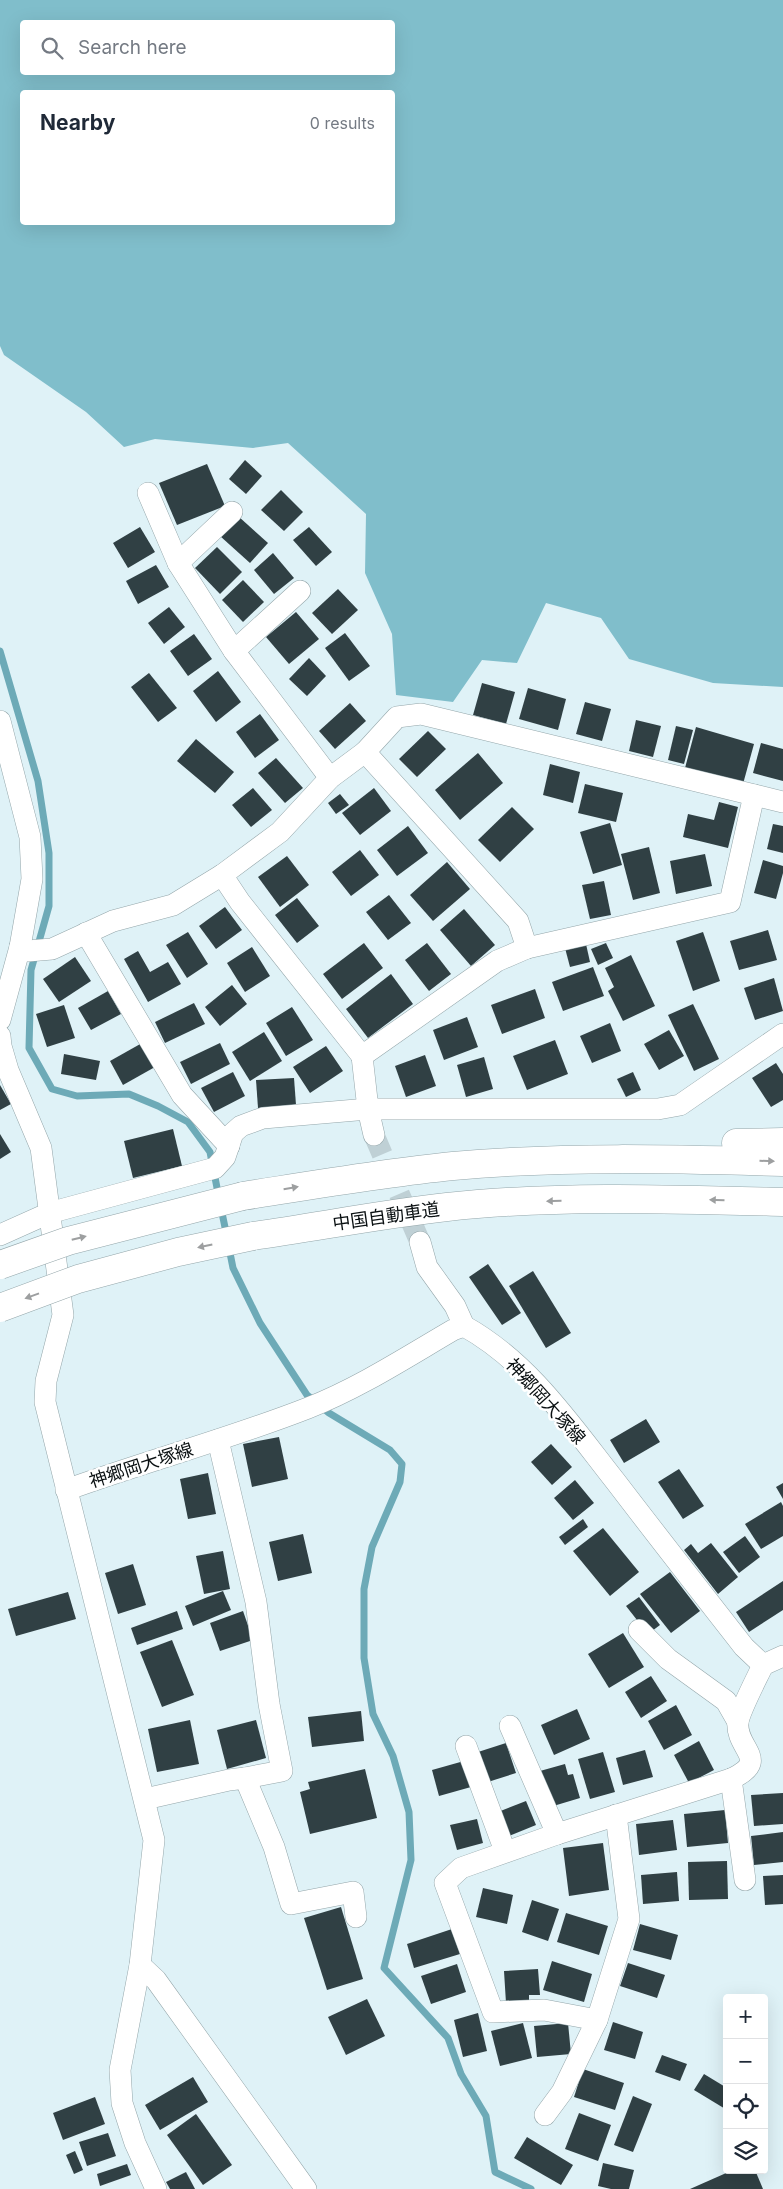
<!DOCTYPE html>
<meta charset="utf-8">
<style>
:root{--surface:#fff;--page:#f2f2f3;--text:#1f2937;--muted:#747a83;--line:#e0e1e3}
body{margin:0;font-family:Inter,"Noto Sans JP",sans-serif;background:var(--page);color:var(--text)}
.controls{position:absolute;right:15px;bottom:15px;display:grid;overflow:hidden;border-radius:5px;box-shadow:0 5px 20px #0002}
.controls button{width:45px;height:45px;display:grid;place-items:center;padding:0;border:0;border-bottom:1px solid var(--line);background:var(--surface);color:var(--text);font:25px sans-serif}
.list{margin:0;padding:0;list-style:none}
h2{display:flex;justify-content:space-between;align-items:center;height:65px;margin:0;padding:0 20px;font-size:21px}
h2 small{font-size:16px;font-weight:400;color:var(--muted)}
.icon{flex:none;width:28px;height:28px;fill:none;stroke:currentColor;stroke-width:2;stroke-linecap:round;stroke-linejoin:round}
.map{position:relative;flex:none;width:783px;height:2189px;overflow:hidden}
.search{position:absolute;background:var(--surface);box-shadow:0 5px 20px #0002;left:20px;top:20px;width:375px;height:55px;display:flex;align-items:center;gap:12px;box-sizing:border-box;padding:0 18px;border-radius:5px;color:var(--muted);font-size:19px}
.panel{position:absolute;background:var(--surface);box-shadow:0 5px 20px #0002;left:20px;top:90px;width:375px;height:135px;border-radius:5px}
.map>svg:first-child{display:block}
</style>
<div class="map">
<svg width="783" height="2189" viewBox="0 0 783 2189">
<rect width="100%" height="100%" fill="#dff2f7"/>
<path fill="#80becb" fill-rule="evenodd" d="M0,0H783V687L713,683L629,659L601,618L546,603L517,663L482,660L453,702L396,695L392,634L365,573L366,514L288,443L253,448L155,439L124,447L86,412L4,355L0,346ZM22,22H392V72H22ZM22,92H392V222H22Z"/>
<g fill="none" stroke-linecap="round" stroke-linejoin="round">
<g stroke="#6daab7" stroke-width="7">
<polyline points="0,651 38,781 49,853 49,906 31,970 29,1048 52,1089 77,1096 129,1094 158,1106 188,1122 210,1152 219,1198"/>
<polyline points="221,1208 227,1237"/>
<polyline points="229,1248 233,1268 260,1323 307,1395 329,1413 390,1450 402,1464 400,1482 372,1547 364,1589 364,1658 373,1714 393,1756 409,1812 411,1860 384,1968 448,2038 461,2074 486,2116 495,2172 531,2189"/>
</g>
</g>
<g fill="#304044">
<polygon points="245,460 262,476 246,494 229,479"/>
<polygon points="207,464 225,506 177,525 159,483"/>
<polygon points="281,490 303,512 284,531 261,510"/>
<polygon points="238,516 268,543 250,563 220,536"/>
<polygon points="140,527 155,552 128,568 113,543"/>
<polygon points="309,527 332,552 316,566 293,540"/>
<polygon points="217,547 242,572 220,594 195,568"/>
<polygon points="273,553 294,578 274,594 254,570"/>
<polygon points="156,565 169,587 138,604 126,581"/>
<polygon points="243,580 264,602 243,622 222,600"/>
<polygon points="338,589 358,610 332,634 312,613"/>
<polygon points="169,607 185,627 164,644 148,623"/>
<polygon points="296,612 319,639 289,664 266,637"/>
<polygon points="345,633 370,666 349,681 325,648"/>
<polygon points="194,634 212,659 188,676 170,651"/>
<polygon points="309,658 326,676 307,696 289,679"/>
<polygon points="218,671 241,702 216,722 193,691"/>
<polygon points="149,673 177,708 158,722 131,687"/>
<polygon points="482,683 515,692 506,724 473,715"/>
<polygon points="528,688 566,699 558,730 519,719"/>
<polygon points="585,702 611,709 602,741 576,734"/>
<polygon points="350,703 366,721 335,749 319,731"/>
<polygon points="260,714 279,740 255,758 236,732"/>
<polygon points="636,720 661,726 653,757 629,751"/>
<polygon points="676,726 693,730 684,764 668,760"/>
<polygon points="696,727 754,744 743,784 685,768"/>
<polygon points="428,731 446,749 417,777 399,759"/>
<polygon points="196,739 234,772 215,793 177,761"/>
<polygon points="761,743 783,749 783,781 753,773"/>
<polygon points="478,753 503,783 460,820 435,790"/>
<polygon points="276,758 303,788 285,803 258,773"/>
<polygon points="550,764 580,772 573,803 543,795"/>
<polygon points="585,784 623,793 616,822 578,813"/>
<polygon points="253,788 272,810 251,827 232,805"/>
<polygon points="374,788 391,811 360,835 342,813"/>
<polygon points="340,794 349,805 336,814 328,803"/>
<polygon points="719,802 738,807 728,848 683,837 688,814 714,820"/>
<polygon points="512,807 534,829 500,862 478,840"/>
<polygon points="610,823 622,865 593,874 580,832"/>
<polygon points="773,824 783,826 783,853 767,849"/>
<polygon points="408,826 428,853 397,876 377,850"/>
<polygon points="649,847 660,893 633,900 621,854"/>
<polygon points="360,850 379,875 351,896 332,872"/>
<polygon points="705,854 712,886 676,894 670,861"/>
<polygon points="287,856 309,885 280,907 258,877"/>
<polygon points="763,860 783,866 783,873 776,899 754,893"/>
<polygon points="447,862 470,889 433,921 410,895"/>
<polygon points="604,881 611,915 590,919 582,885"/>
<polygon points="389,895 411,923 388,940 366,912"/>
<polygon points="297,898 319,926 297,943 275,915"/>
<polygon points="225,907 242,930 216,949 199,926"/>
<polygon points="464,909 495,945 471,966 440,930"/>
<polygon points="768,930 777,960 739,970 730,941"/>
<polygon points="188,932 208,964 187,978 166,945"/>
<polygon points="703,932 720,981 693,991 676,941"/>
<polygon points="364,943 383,968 342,999 323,974"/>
<polygon points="427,943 451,974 429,991 405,960"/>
<polygon points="606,943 613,958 598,965 591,949"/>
<polygon points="586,944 590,962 570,967 565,948"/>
<polygon points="252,947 270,976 245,992 227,963"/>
<polygon points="138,951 150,972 168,962 181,984 148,1002 124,959"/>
<polygon points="631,955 655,1006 623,1021 608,991 614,987 605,968"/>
<polygon points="75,957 91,981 59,1002 43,979"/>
<polygon points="593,967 604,996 563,1011 552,982"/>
<polygon points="391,974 413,1004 368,1038 346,1009"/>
<polygon points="774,978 783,1011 755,1020 744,988"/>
<polygon points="232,985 247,1004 220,1026 205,1007"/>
<polygon points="535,989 545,1018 502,1034 491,1005"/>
<polygon points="108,991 121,1014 91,1030 78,1008"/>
<polygon points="194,1003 205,1024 165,1043 155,1022"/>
<polygon points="693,1004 719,1059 694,1071 668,1015"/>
<polygon points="64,1005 75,1038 47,1047 36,1014"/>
<polygon points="292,1007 313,1040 286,1056 266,1023"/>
<polygon points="467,1017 478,1047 444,1060 433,1030"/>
<polygon points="610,1023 621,1051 592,1063 580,1036"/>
<polygon points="669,1030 684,1056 659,1070 644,1044"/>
<polygon points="264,1032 282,1061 250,1081 232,1052"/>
<polygon points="555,1040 568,1074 527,1090 513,1056"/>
<polygon points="142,1043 155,1067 123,1085 110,1061"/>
<polygon points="220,1043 230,1064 191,1084 180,1062"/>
<polygon points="326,1046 343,1071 310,1093 293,1067"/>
<polygon points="64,1054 100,1061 96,1080 61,1074"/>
<polygon points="425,1055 436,1086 406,1097 395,1066"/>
<polygon points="484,1057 493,1089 466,1097 457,1065"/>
<polygon points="776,1063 783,1074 783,1100 771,1107 752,1078"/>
<polygon points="233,1072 245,1096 214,1112 201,1088"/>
<polygon points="633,1072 641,1090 626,1097 617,1079"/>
<polygon points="294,1078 296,1105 258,1108 256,1080"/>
<polygon points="0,1085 11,1104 0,1110"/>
<polygon points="173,1129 182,1166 133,1178 124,1141"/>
<polygon points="0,1134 11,1152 0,1159"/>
<polygon points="488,1264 521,1313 502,1325 469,1277"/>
<polygon points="533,1271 571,1333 546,1348 509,1286"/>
<polygon points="646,1419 660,1442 624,1463 610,1440"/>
<polygon points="279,1437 288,1479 252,1487 243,1444"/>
<polygon points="551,1444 572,1467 552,1485 531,1462"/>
<polygon points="679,1469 704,1506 683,1519 658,1482"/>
<polygon points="208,1473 216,1514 188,1519 180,1479"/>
<polygon points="575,1480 594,1503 573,1520 554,1498"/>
<polygon points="783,1483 783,1499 776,1487"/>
<polygon points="781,1502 783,1506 783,1536 761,1549 745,1524"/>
<polygon points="583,1519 588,1527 565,1545 559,1537"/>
<polygon points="603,1528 639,1572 610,1596 573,1551"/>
<polygon points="303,1534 312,1573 278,1581 269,1542"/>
<polygon points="745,1536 760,1557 739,1573 723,1552"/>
<polygon points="711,1543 738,1577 718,1594 684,1550 691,1544 698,1553"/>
<polygon points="223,1551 230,1589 204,1594 196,1556"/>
<polygon points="133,1564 146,1605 118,1614 105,1573"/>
<polygon points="670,1572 700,1611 671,1633 640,1594"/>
<polygon points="783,1581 783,1610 749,1632 736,1612"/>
<polygon points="223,1591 231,1610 193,1626 185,1606"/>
<polygon points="68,1592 76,1619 16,1636 8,1609"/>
<polygon points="639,1597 660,1625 648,1634 626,1606"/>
<polygon points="177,1611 183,1629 137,1645 131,1628"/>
<polygon points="243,1611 253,1640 220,1651 210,1623"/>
<polygon points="623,1633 644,1667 609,1688 588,1654"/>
<polygon points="172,1640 194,1695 162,1707 140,1652"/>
<polygon points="651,1676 667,1701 641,1718 625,1692"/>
<polygon points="676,1705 692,1735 664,1750 648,1721"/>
<polygon points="577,1709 590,1739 554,1755 541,1725"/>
<polygon points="361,1711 364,1741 312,1747 308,1717"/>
<polygon points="190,1720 199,1764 157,1772 148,1729"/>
<polygon points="256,1720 266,1758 227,1769 217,1730"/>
<polygon points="699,1741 714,1770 689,1783 674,1755"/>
<polygon points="506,1743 516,1773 488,1782 478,1752"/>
<polygon points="645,1750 653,1777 623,1785 616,1758"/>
<polygon points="603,1752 615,1792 590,1799 578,1759"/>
<polygon points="464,1761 471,1787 439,1796 432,1770"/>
<polygon points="565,1764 568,1775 573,1774 580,1798 550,1807 540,1771"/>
<polygon points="365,1769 377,1818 310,1834 300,1792 310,1789 308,1782"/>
<polygon points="783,1793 783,1824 754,1826 751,1795"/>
<polygon points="526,1801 536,1825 509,1836 498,1812"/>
<polygon points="725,1810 728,1843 687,1847 684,1814"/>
<polygon points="477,1819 483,1843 457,1850 450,1825"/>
<polygon points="673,1820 677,1850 639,1855 636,1824"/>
<polygon points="783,1832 783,1862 754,1865 751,1836"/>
<polygon points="603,1843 609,1890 569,1896 563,1848"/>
<polygon points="727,1861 728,1899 689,1900 688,1862"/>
<polygon points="677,1872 679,1901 643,1904 641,1875"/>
<polygon points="783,1875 783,1904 765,1905 763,1876"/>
<polygon points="483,1888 513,1895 507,1924 476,1917"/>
<polygon points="532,1900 559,1909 548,1941 522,1932"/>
<polygon points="341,1907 363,1979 327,1990 304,1918"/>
<polygon points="566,1913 608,1926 599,1955 557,1942"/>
<polygon points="640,1924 678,1935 671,1960 633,1950"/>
<polygon points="452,1929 460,1954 414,1968 407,1944"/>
<polygon points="552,1961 592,1974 584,2002 543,1990"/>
<polygon points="628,1963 665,1975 657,1998 620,1986"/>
<polygon points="457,1964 466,1992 431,2004 421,1976"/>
<polygon points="538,1969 540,1995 529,1995 529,2001 506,2003 504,1971"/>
<polygon points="367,1999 385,2036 346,2055 328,2017"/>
<polygon points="478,2013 487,2051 463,2057 454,2020"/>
<polygon points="613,2022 643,2032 635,2059 604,2050"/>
<polygon points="523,2023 532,2058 500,2066 491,2031"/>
<polygon points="568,2023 571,2054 537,2057 534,2026"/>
<polygon points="662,2055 687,2064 680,2081 655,2072"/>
<polygon points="583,2069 624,2083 615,2110 574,2097"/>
<polygon points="704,2074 727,2088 727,2110 694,2090"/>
<polygon points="193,2077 208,2102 160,2130 145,2105"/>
<polygon points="633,2096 652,2104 633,2152 614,2145"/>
<polygon points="95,2097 105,2124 63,2140 53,2113"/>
<polygon points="579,2113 611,2125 598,2161 565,2149"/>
<polygon points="196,2114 232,2165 203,2185 167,2135"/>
<polygon points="108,2133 116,2156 87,2166 79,2142"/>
<polygon points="527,2137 573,2165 561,2185 514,2158"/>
<polygon points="75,2151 83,2170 74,2174 66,2155"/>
<polygon points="603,2163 634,2170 629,2189 611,2189 598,2186"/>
<polygon points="127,2164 131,2175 100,2186 97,2174"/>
<polygon points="733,2170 755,2170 763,2189 690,2189"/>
<polygon points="186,2172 195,2189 170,2189 166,2182"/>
</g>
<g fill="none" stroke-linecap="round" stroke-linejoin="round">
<polyline stroke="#bfd0d5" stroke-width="21" stroke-dasharray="21 11" stroke-linecap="butt" points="374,1135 420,1242"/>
<defs>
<g id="minor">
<polyline points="148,493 178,563 234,651 330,778"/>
<polyline points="178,563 232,512"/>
<polyline points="234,651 300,591"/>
<polyline points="0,721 30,837 32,879 20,947 0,1020"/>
<polyline points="365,752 397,717 421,714 783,802"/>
<polyline points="222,875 240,902 362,1056"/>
<polyline points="86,933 182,1095 229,1146"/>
<polyline points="20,947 28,951 52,949 113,921 173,905 222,875 280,832 330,778 365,752 518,921 527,948"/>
<polyline points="0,1036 1,1046 8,1070 41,1148 63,1315 46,1381 45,1402 154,1840 140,1965 120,2070 122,2103 135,2143 156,2189"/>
<polyline points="374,1135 368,1109 362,1056 497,961 527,948 730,902 754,795"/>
<polyline points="0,1235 49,1213 215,1168 225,1157 233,1133 241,1126 263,1118 368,1109 658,1109 680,1105 783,1034"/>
<polyline points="420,1242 427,1267 455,1306 464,1326"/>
<polyline points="218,1440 256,1602 269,1704 282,1771 245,1778"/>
<path d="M66,1490C146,1461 229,1439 308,1408C359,1388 405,1358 453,1330L464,1326C529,1362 571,1425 616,1482C658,1537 701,1592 744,1647L763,1665"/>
<polyline points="639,1630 668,1659 726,1701 738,1722"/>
<polyline points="763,1665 783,1656"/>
<path d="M510,1726L557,1834L731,1779C772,1760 735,1749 738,1722C740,1710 757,1678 763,1665"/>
<polyline points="466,1746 505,1851"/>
<polyline points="731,1779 745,1880"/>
<polyline points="145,1799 229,1780 245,1778 274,1847 291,1904 353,1892 356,1917"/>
<polyline points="557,1834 461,1868 445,1883 493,2012 544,2010 597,2020 629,1919 616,1815"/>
<polyline points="140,1965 156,1980 306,2189"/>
<polyline points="545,2115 562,2092 597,2020"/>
</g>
<g id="motorway">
<polyline points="736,1143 783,1142"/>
<path d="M243,1196C313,1185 383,1173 453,1166C563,1156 673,1159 783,1162"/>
<path d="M253,1236C317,1227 382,1214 447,1207C557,1195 673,1199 783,1202"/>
</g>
</defs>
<use href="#minor" stroke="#94a6aa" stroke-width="22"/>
<use href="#motorway" stroke="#94a6aa" stroke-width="29"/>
<use href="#minor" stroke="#fff" stroke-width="21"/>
<use href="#motorway" stroke="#fff" stroke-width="28"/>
<defs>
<g id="motorway-bridge">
<polyline points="0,1265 68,1241 243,1196"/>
<polyline points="0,1308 78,1279 178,1252 253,1236"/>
</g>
</defs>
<use href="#motorway-bridge" stroke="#94a6aa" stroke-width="29" stroke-linecap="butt"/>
<use href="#motorway-bridge" stroke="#fff" stroke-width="28"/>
</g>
<defs><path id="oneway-solid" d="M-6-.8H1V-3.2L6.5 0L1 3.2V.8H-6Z" transform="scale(1.25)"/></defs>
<g fill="#9d9fa0">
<use href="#oneway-solid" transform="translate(767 1161) rotate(2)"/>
<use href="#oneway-solid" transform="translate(291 1188) rotate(-10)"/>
<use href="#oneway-solid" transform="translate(717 1200) rotate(-178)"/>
<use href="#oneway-solid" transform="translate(554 1201) rotate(179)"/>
<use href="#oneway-solid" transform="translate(79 1238) rotate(-14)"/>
<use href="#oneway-solid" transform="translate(205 1246) rotate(168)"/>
<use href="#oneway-solid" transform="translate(32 1296) rotate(160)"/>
</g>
<g text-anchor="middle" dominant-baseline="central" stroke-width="5" stroke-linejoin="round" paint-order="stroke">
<g font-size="18" fill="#0a1012" stroke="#fff">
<text transform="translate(386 1216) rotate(-8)">中国自動車道</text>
<text transform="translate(546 1401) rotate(48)">神郷岡大塚線</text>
<text transform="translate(141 1465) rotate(-18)">神郷岡大塚線</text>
</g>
</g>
</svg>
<div class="controls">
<button>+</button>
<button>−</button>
<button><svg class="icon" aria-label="locate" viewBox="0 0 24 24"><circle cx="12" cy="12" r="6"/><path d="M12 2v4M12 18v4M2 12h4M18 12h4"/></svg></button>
<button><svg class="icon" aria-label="layers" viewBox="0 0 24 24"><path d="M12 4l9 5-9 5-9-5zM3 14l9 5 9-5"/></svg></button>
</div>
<div class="search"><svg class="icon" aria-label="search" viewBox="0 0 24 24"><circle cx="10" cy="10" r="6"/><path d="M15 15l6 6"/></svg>Search here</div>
<section class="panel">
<h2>Nearby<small>0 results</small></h2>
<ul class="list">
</ul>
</section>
</div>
